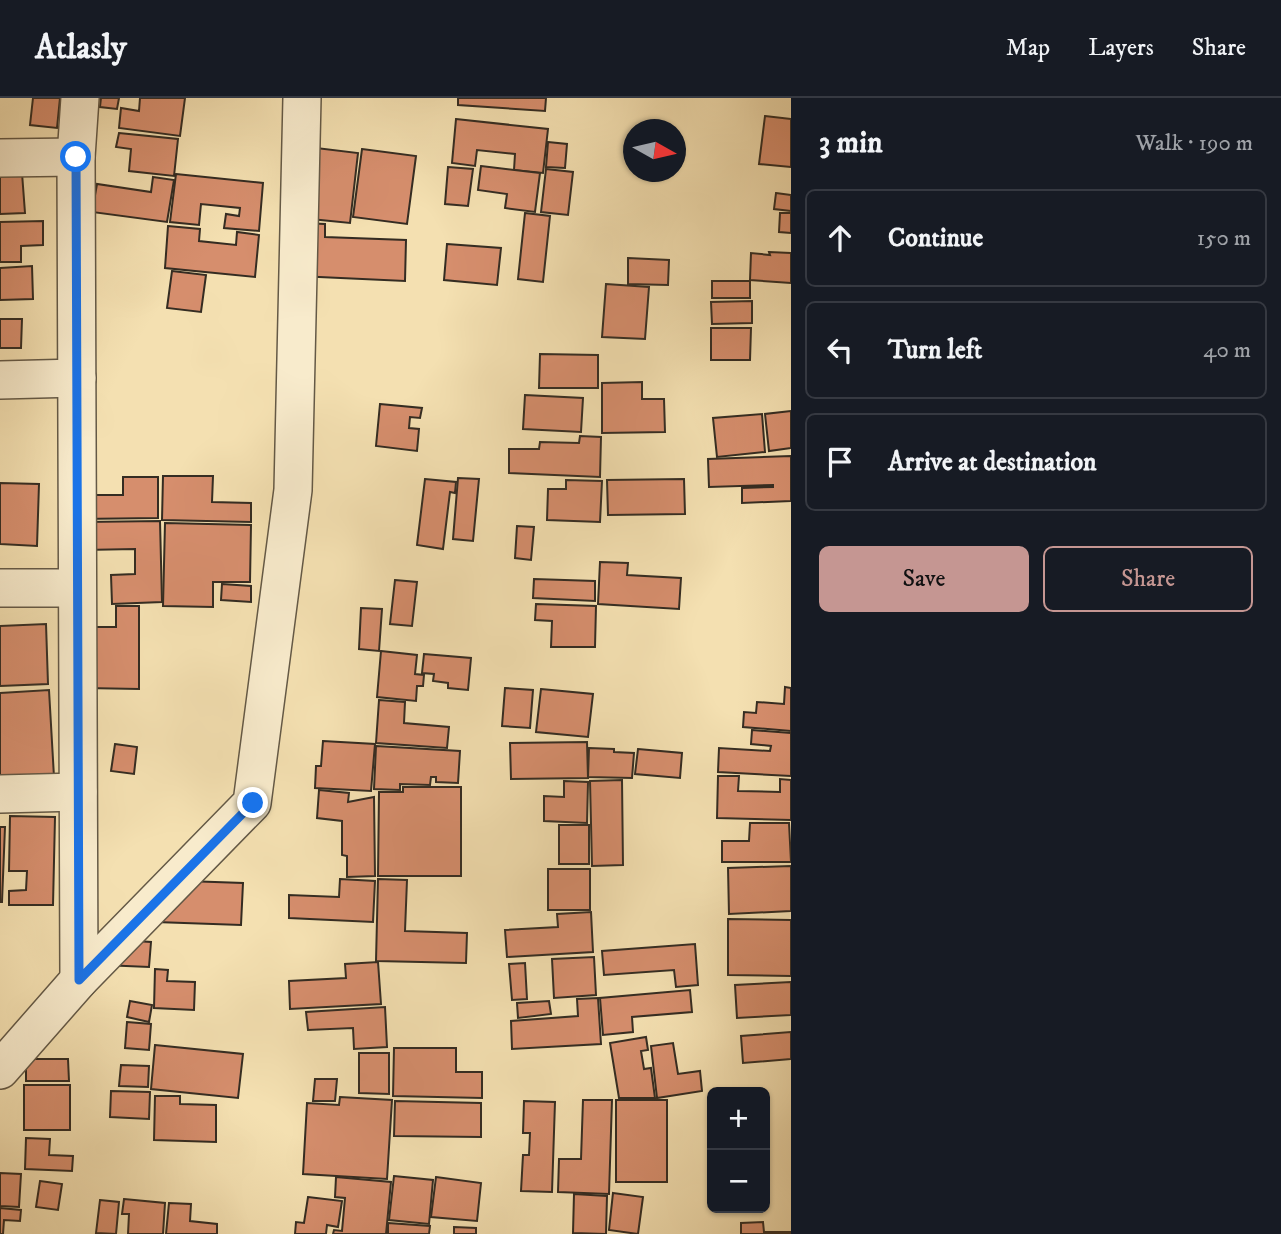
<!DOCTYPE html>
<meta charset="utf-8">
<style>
:root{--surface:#171b24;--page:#242831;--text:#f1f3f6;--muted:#9ea1a6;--line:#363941;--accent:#c59692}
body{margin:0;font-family:"IM FELL DW Pica",serif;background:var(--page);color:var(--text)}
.controls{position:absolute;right:21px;bottom:21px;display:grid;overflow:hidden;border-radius:10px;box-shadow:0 2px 5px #0004}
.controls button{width:63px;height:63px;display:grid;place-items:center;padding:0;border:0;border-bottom:2px solid var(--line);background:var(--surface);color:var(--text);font:35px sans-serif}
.compass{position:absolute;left:623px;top:21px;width:63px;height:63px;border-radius:50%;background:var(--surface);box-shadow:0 2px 5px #0004;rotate:98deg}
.stop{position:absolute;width:21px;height:21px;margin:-16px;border:5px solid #1a73e8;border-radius:50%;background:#fff}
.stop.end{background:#1a73e8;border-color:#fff;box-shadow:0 2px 7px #0008}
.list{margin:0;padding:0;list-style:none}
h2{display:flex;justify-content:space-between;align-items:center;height:91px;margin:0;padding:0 28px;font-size:30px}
h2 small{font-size:23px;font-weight:400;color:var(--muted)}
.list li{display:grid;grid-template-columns:46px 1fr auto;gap:21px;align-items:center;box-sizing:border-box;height:98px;margin:0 14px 14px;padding:0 14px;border:2px solid var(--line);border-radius:10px}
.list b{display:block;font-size:26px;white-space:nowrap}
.list em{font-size:23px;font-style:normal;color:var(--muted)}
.actions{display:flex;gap:14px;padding:21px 28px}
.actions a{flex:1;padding:16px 0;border:2px solid var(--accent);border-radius:10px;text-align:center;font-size:24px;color:var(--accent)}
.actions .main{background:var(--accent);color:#111}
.icon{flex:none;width:38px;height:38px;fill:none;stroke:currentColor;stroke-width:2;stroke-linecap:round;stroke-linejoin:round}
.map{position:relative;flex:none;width:791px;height:1136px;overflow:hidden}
header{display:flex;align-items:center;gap:42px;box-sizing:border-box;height:98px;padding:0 35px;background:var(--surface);border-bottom:2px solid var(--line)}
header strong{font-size:33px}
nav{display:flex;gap:38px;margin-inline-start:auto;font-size:24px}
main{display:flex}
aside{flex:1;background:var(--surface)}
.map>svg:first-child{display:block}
</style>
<header>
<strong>Atlasly</strong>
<nav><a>Map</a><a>Layers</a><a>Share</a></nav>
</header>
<main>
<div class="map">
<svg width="791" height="1136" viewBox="0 0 791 1136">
<rect width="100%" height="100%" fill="#f4e0b1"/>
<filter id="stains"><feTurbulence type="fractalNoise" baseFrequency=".00286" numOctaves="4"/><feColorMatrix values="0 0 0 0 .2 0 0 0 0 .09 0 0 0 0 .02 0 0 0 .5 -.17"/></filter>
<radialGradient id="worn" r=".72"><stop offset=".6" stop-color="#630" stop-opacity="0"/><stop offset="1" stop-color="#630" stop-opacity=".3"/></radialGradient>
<g fill="#d68e6d" stroke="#342c22" stroke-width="2">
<polygon points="33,0 60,0 57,30 30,27"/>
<polygon points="101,0 119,0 117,11 100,9"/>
<polygon points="140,0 185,0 180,38 119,30 121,10 139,13"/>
<polygon points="458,0 546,0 545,13 458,7"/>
<polygon points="765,18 791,21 791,69 759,66"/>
<polygon points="456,21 548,31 543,75 514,72 515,56 477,52 475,68 452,65"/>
<polygon points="119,35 178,41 174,78 129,73 131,51 116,49"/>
<polygon points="548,44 567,46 565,70 546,69"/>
<polygon points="308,49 358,55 350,125 301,120"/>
<polygon points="362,51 416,58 407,126 353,119"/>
<polygon points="481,68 540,75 535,114 505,110 507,96 478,92"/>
<polygon points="448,69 473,71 468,108 445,106"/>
<polygon points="546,71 573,74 568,117 541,114"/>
<polygon points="22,75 25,115 0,116 0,76"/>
<polygon points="176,76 263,85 259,133 224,130 226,116 239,118 240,110 201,106 199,127 170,124"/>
<polygon points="153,79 174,82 167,124 92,114 97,86 151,94"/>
<polygon points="776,95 791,97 791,113 774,111"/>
<polygon points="525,115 550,118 543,184 518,181"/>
<polygon points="780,115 791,115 791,135 779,134"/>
<polygon points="43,123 43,147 21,148 21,164 0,164 0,124"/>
<polygon points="301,125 325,126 325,139 406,142 405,183 298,178"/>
<polygon points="168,128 200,131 199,143 236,147 237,134 259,137 255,179 165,170"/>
<polygon points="447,146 501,150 497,187 444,182"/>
<polygon points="769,154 791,155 791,185 750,182 751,155 770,157"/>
<polygon points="628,160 669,162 668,187 628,186"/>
<polygon points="32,168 33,201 0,202 0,170"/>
<polygon points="172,173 206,177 201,214 167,210"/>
<rect x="712" y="183" width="38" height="17"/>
<polygon points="606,186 649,189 645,241 602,239"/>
<polygon points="752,203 752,225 712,226 711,204"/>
<polygon points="0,221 22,221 21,250 0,250"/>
<polygon points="711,230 751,230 750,262 711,262"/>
<polygon points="540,256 598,257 598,290 539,290"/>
<polygon points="642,284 642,301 664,301 665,334 602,335 602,285"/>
<polygon points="525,297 583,300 581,334 523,331"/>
<polygon points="380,306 422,310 420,320 410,319 409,330 419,331 417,353 376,348"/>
<polygon points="791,313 791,350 769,353 765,316"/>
<polygon points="762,316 765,354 717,359 713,320"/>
<polygon points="580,338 601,339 600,379 509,375 509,351 539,351 540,344 579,345"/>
<polygon points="791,358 791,403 742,405 742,390 773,389 773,387 709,389 708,361"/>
<polygon points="163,378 213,378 212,404 251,405 251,424 162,422"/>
<polygon points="123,379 158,379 158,420 79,421 80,397 123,397"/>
<polygon points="458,380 479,381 473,443 453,441"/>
<polygon points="425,381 456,384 455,395 450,394 443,451 417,447"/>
<polygon points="684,381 685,416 608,417 607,382"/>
<polygon points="566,382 602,383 600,424 547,422 548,391 566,391"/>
<polygon points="0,385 39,386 37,448 0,446"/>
<polygon points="160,423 162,504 112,506 111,477 135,476 135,451 84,452 83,424"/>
<polygon points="165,425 251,427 250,484 213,484 213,509 163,508"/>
<polygon points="517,428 534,429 531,462 515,460"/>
<polygon points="600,464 628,465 627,477 681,480 679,511 598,506"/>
<polygon points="534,481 595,483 595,503 533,500"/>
<polygon points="395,482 417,484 412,528 390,526"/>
<polygon points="222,486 251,488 251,504 221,502"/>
<polygon points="536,506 596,508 595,549 551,549 552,523 535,522"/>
<polygon points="116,508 139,508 139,591 85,590 86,529 116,529"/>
<polygon points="361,510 382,511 379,553 359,551"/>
<polygon points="46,526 48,586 0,588 0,528"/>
<polygon points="381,553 417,557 415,576 424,577 423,588 417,588 416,603 377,599"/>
<polygon points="424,556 471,560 468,592 448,590 448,585 433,583 434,576 422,575"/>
<polygon points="785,589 791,590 791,633 743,629 744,614 756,615 757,604 784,606"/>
<polygon points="505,590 533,592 530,630 502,628"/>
<polygon points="541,591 593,596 588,639 536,634"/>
<polygon points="49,592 54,679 0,683 0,595"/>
<polygon points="379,602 405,604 404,625 449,629 447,650 376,645"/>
<polygon points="752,632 791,635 791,678 718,674 719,650 770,653 771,648 751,646"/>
<polygon points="323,643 375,646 371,693 315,690 316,668 321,668"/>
<polygon points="587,644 588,680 511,681 510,645"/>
<polygon points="115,646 137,649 134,676 111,673"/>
<polygon points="376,648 460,653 458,685 436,684 436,679 431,679 430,687 400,686 400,692 374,691"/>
<polygon points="589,650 614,651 614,654 634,655 632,680 588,679"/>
<polygon points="638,651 682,655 680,680 635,676"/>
<polygon points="718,678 739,678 738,693 780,694 780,681 791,682 791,722 717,720"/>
<polygon points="622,682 623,767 592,768 590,683"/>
<polygon points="564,683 588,684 587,725 544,723 544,698 564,699"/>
<polygon points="403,689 461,689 461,778 378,778 379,694 403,694"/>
<polygon points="319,692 349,695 348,704 374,699 375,778 347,779 347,758 342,757 342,723 317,720"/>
<polygon points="10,718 55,719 53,807 9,807 9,793 26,792 27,773 9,773"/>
<polygon points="750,725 789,725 791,764 722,764 722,743 749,743"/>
<rect x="559" y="727" width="30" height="39"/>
<polygon points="0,729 5,729 2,804 0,804"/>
<polygon points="791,768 791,813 729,816 728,770"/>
<rect x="548" y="771" width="42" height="41"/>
<polygon points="340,781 375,783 373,824 289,820 289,797 339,799"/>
<polygon points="378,781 407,782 405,833 467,835 466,865 376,863"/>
<polygon points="157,782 243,785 241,827 156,824"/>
<polygon points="591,814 593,854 507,859 505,832 558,829 557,816"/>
<polygon points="728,821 791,822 791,878 728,877"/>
<polygon points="105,841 151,844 149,869 103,867"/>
<polygon points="695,846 698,887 676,889 674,872 604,877 602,853"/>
<polygon points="594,859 596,897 554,900 552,861"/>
<polygon points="378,864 381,906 290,911 289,883 346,880 345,866"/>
<polygon points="525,865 527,901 512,902 509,866"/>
<polygon points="155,871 168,872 167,883 195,884 194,912 154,910"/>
<polygon points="791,884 791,917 737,920 735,887"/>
<polygon points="690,892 692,914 632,919 633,934 603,937 600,900"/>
<polygon points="598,900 601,946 512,951 511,923 578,918 577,901"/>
<polygon points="130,903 152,907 149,924 127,919"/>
<polygon points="549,903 551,916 518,920 517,905"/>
<polygon points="385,909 387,949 354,951 353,930 308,932 306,914"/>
<polygon points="127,924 151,926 149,952 125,950"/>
<polygon points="791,934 791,961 743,965 741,938"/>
<polygon points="646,939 648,952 641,953 644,971 651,970 655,1000 619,1000 610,945"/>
<polygon points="673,945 678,976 700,973 702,993 657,1000 651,948"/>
<polygon points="155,947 243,956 238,1000 151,991"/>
<polygon points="394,950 456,950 456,974 482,974 482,1000 393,998"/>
<polygon points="359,955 389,955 389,996 359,995"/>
<polygon points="26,961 68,961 69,983 26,983"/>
<polygon points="121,967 149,968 148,989 119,988"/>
<polygon points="315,981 337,981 335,1003 313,1003"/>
<rect x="24" y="987" width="46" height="45"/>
<polygon points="111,993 150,994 149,1021 110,1019"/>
<polygon points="155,998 180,998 180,1006 216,1007 216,1044 154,1042"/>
<polygon points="340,999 392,1002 387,1081 303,1076 307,1005 339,1007"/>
<polygon points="583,1002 612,1002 609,1096 558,1094 559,1061 581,1061"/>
<rect x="616" y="1002" width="51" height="82"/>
<polygon points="395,1003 481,1005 481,1039 394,1038"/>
<polygon points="524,1003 555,1004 552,1094 521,1093 523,1057 529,1057 530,1035 523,1035"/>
<polygon points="26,1040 50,1041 49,1057 73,1058 72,1073 25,1071"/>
<polygon points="0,1075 21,1076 19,1109 0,1108"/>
<polygon points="394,1078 433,1082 429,1126 389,1122"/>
<polygon points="336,1079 391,1084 386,1136 333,1136 334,1132 342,1133 345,1100 335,1099"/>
<polygon points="436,1079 481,1085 477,1123 431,1119"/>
<polygon points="40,1083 62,1086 58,1112 36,1109"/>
<polygon points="613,1095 643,1099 638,1136 609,1132"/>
<polygon points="574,1096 607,1098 606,1136 573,1135"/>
<polygon points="308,1099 342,1103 338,1129 327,1127 326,1136 295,1136 296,1124 304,1125"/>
<polygon points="124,1101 165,1105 163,1136 128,1136 129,1116 122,1116"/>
<polygon points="100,1102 119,1104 116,1136 96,1135"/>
<polygon points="169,1105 191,1106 190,1123 217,1126 217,1136 166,1136"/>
<polygon points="0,1110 21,1112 20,1123 4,1122 3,1136 0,1136"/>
<polygon points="763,1124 764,1134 791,1134 791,1136 741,1136 741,1125"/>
<polygon points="388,1125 430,1128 429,1136 388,1136"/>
<polygon points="454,1129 476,1130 476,1136 454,1136"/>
</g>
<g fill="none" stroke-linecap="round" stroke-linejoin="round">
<defs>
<g id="street">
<polyline points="0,60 76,59"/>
<polyline points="0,282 77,280"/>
<polyline points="0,490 77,490"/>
<polyline points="0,696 78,694"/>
<polyline points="79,882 76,59 80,0"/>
<polyline points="0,972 79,882 252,705 293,392 302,0"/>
</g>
</defs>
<use href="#street" stroke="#645946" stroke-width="40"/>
<use href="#street" stroke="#f8ebcc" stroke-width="37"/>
</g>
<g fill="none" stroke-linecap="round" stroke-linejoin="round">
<polyline stroke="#1a73e8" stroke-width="9" points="76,59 79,882 253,705"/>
</g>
<rect width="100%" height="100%" filter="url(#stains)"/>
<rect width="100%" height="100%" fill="url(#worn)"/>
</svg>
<div class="controls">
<button>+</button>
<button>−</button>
</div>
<svg class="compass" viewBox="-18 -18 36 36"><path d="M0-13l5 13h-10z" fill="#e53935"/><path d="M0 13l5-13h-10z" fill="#9ea1a6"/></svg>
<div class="stop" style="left:76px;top:59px"></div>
<div class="stop end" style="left:253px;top:705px"></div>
</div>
<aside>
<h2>3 min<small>Walk · 190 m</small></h2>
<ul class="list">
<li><svg class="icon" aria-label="ahead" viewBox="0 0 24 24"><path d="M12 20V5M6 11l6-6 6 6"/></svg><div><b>Continue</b></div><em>150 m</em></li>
<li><svg class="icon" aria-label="left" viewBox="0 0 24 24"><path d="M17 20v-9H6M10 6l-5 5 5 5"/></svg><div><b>Turn left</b></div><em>40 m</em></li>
<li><svg class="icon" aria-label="arrive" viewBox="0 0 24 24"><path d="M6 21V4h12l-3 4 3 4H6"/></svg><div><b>Arrive at destination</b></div></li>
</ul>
<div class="actions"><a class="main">Save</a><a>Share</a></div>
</aside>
</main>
